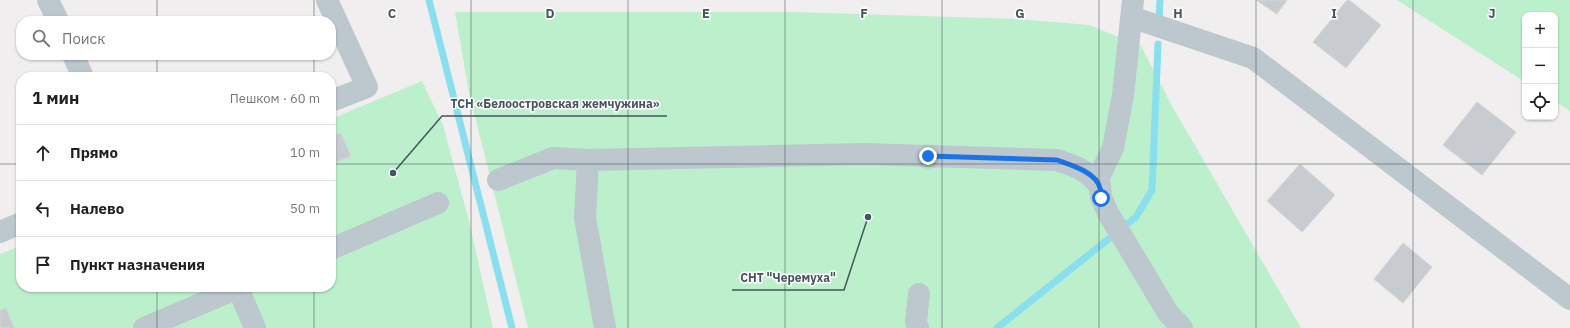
<!DOCTYPE html>
<html lang="ru">
<meta charset="utf-8">
<style>
:root{--surface:#fff;--page:#f6f6f6;--text:#202124;--muted:#757577;--line:#e0e0e0}
body{margin:0;font-family:"IBM Plex Sans",sans-serif;background:var(--page);color:var(--text)}
.controls{position:absolute;right:12px;top:12px;display:grid;overflow:hidden;border-radius:8px;box-shadow:0 1px 3px #0004}
.controls button{width:36px;height:36px;display:grid;place-items:center;padding:0;border:0;border-bottom:1px solid var(--line);background:var(--surface);color:var(--text);font:20px sans-serif}
.stop{position:absolute;width:12px;height:12px;margin:-9px;border:3px solid #1a73e8;border-radius:50%;background:#fff}
.stop.end{background:#1a73e8;border-color:#fff;box-shadow:0 1px 4px #0008}
.list{margin:0;padding:0;list-style:none}
h2{display:flex;justify-content:space-between;align-items:center;height:52px;margin:0;padding:0 16px;font-size:17px}
h2 small{font-size:13px;font-weight:400;color:var(--muted)}
.list li{display:grid;grid-template-columns:26px 1fr auto;gap:12px;align-items:center;box-sizing:border-box;height:56px;padding:0 16px;border-top:1px solid var(--line)}
.list b{display:block;font-size:15px;white-space:nowrap}
.list em{font-size:13px;font-style:normal;color:var(--muted)}
.icon{flex:none;width:22px;height:22px;fill:none;stroke:currentColor;stroke-width:2;stroke-linecap:round;stroke-linejoin:round}
.map{position:relative;flex:none;width:1570px;height:328px;overflow:hidden}
.search{position:absolute;background:var(--surface);box-shadow:0 1px 3px #0004;left:16px;top:16px;width:320px;height:44px;display:flex;align-items:center;gap:10px;box-sizing:border-box;padding:0 14px;border-radius:16px;color:var(--muted);font-size:15px}
.panel{position:absolute;background:var(--surface);box-shadow:0 1px 3px #0004;left:16px;top:72px;width:320px;height:220px;border-radius:16px}
.map>svg:first-child{display:block}
</style>
<div class="map">
<svg width="1570" height="328" viewBox="0 0 1570 328">
<rect width="100%" height="100%" fill="#f1eeef"/>
<g fill="#bcf0cc">
<polygon points="1397,0 1570,0 1570,111 1555,101 1555,15 1525,15 1525,82"/>
<polygon points="455,12 796,12 1019,19 1089,25 1141,46 1172,106 1301,328 528,328 469,93"/>
<polygon points="422,81 443,125 469,221 493,328 0,328 0,254 21,246 21,287 331,287 331,119"/>
</g>
<g fill="none" stroke-linecap="round" stroke-linejoin="round">
<g stroke="#89dfed" stroke-width="7">
<polyline points="429,0 512,328"/>
<polyline points="1159,21 1160,0"/>
<polyline points="1126,225 1136,217 1152,190 1158,44"/>
<polyline points="997,328 1111,237"/>
</g>
</g>
<g fill="#c8ccd1" stroke="#d2d5da">
<polygon points="1256,0 1287,0 1277,14"/>
<polygon points="1347,0 1349,0 1381,25 1346,68 1313,42"/>
<polygon points="1477,102 1516,132 1482,175 1443,145"/>
<polygon points="341,133 351,156 331,164 331,137"/>
<polygon points="1300,164 1335,195 1302,232 1267,201"/>
<polygon points="1403,243 1432,267 1403,303 1374,279"/>
<polygon points="6,308 14,328 0,328 0,310"/>
</g>
<g fill="none" stroke-linecap="round" stroke-linejoin="round">
<g stroke="#bcc7ce" stroke-width="22">
<polyline points="48,0 58,21"/>
<polyline points="327,0 367,87 331,101"/>
<polyline points="1133,0 1123,95 1113,148 1099,177 1101,197 1108,213 1168,313 1182,328"/>
<polyline points="1140,20 1253,58 1570,299"/>
<polyline points="73,55 83,77"/>
<polyline points="588,160 585,218 605,328"/>
<path d="M498,180L553,158L588,160L864,154L1057,160C1075,166 1090,171 1100,187"/>
<polyline points="0,232 21,223"/>
<polyline points="331,249 438,203"/>
<polyline points="238,288 255,328"/>
<polyline points="144,328 240,287"/>
<polyline points="918,328 916,322 919,294"/>
</g>
</g>
<g fill="none" stroke-linecap="round" stroke-linejoin="round">
<path stroke="#1a73e8" stroke-width="5" d="M928,156L1057,160C1071,165 1096,172 1100,188C1101,190 1101,195 1101,198"/>
</g>
<path fill="none" stroke="#46545c" stroke-width="1" stroke-opacity="0.55" d="M157,0V21M314,0V21M471,0V328M628,0V328M785,0V328M942,0V328M1099,0V328M1256,0V328M1413,0V328M157,55V77M314,55V77M0,164H21M331,164H1570M157,287V328M314,287V328"/>
<g font-size="13" text-anchor="middle" font-weight="bold" fill="#46545c" stroke="#fff" stroke-width="3" stroke-linejoin="round" paint-order="stroke">
<text x="392" y="18">C</text>
<text x="550" y="18">D</text>
<text x="706" y="18">E</text>
<text x="864" y="18">F</text>
<text x="1020" y="18">G</text>
<text x="1178" y="18">H</text>
<text x="1334" y="18">I</text>
<text x="1492" y="18">J</text>
</g>
<path fill="none" stroke="#46545c" stroke-width="1.5" d="M393 173L442 116H667M868 217L844 290H732"/>
<g fill="#46545c" stroke="#fff" stroke-width="1.5">
<circle cx="393" cy="173" r="4"/>
<circle cx="868" cy="217" r="4"/>
</g>
<g font-size="12" text-anchor="middle" font-weight="bold" fill="#46545c" stroke="#fff" stroke-width="3" stroke-linejoin="round" paint-order="stroke">
<text x="555" y="108">ТСН «Белоостровская жемчужина»</text>
<text x="788" y="282">СНТ "Черемуха"</text>
</g>
</svg>
<div class="controls">
<button>+</button>
<button>−</button>
<button><svg class="icon" aria-label="locate" viewBox="0 0 24 24"><circle cx="12" cy="12" r="6"/><path d="M12 2v4M12 18v4M2 12h4M18 12h4"/></svg></button>
</div>
<div class="stop" style="left:1101px;top:198px"></div>
<div class="stop end" style="left:928px;top:156px"></div>
<div class="search"><svg class="icon" aria-label="search" viewBox="0 0 24 24"><circle cx="10" cy="10" r="6"/><path d="M15 15l6 6"/></svg>Поиск</div>
<section class="panel">
<h2>1 мин<small>Пешком · 60 m</small></h2>
<ul class="list">
<li><svg class="icon" aria-label="ahead" viewBox="0 0 24 24"><path d="M12 20V5M6 11l6-6 6 6"/></svg><div><b>Прямо</b></div><em>10 m</em></li>
<li><svg class="icon" aria-label="left" viewBox="0 0 24 24"><path d="M17 20v-9H6M10 6l-5 5 5 5"/></svg><div><b>Налево</b></div><em>50 m</em></li>
<li><svg class="icon" aria-label="arrive" viewBox="0 0 24 24"><path d="M6 21V4h12l-3 4 3 4H6"/></svg><div><b>Пункт назначения</b></div></li>
</ul>
</section>
</div>
